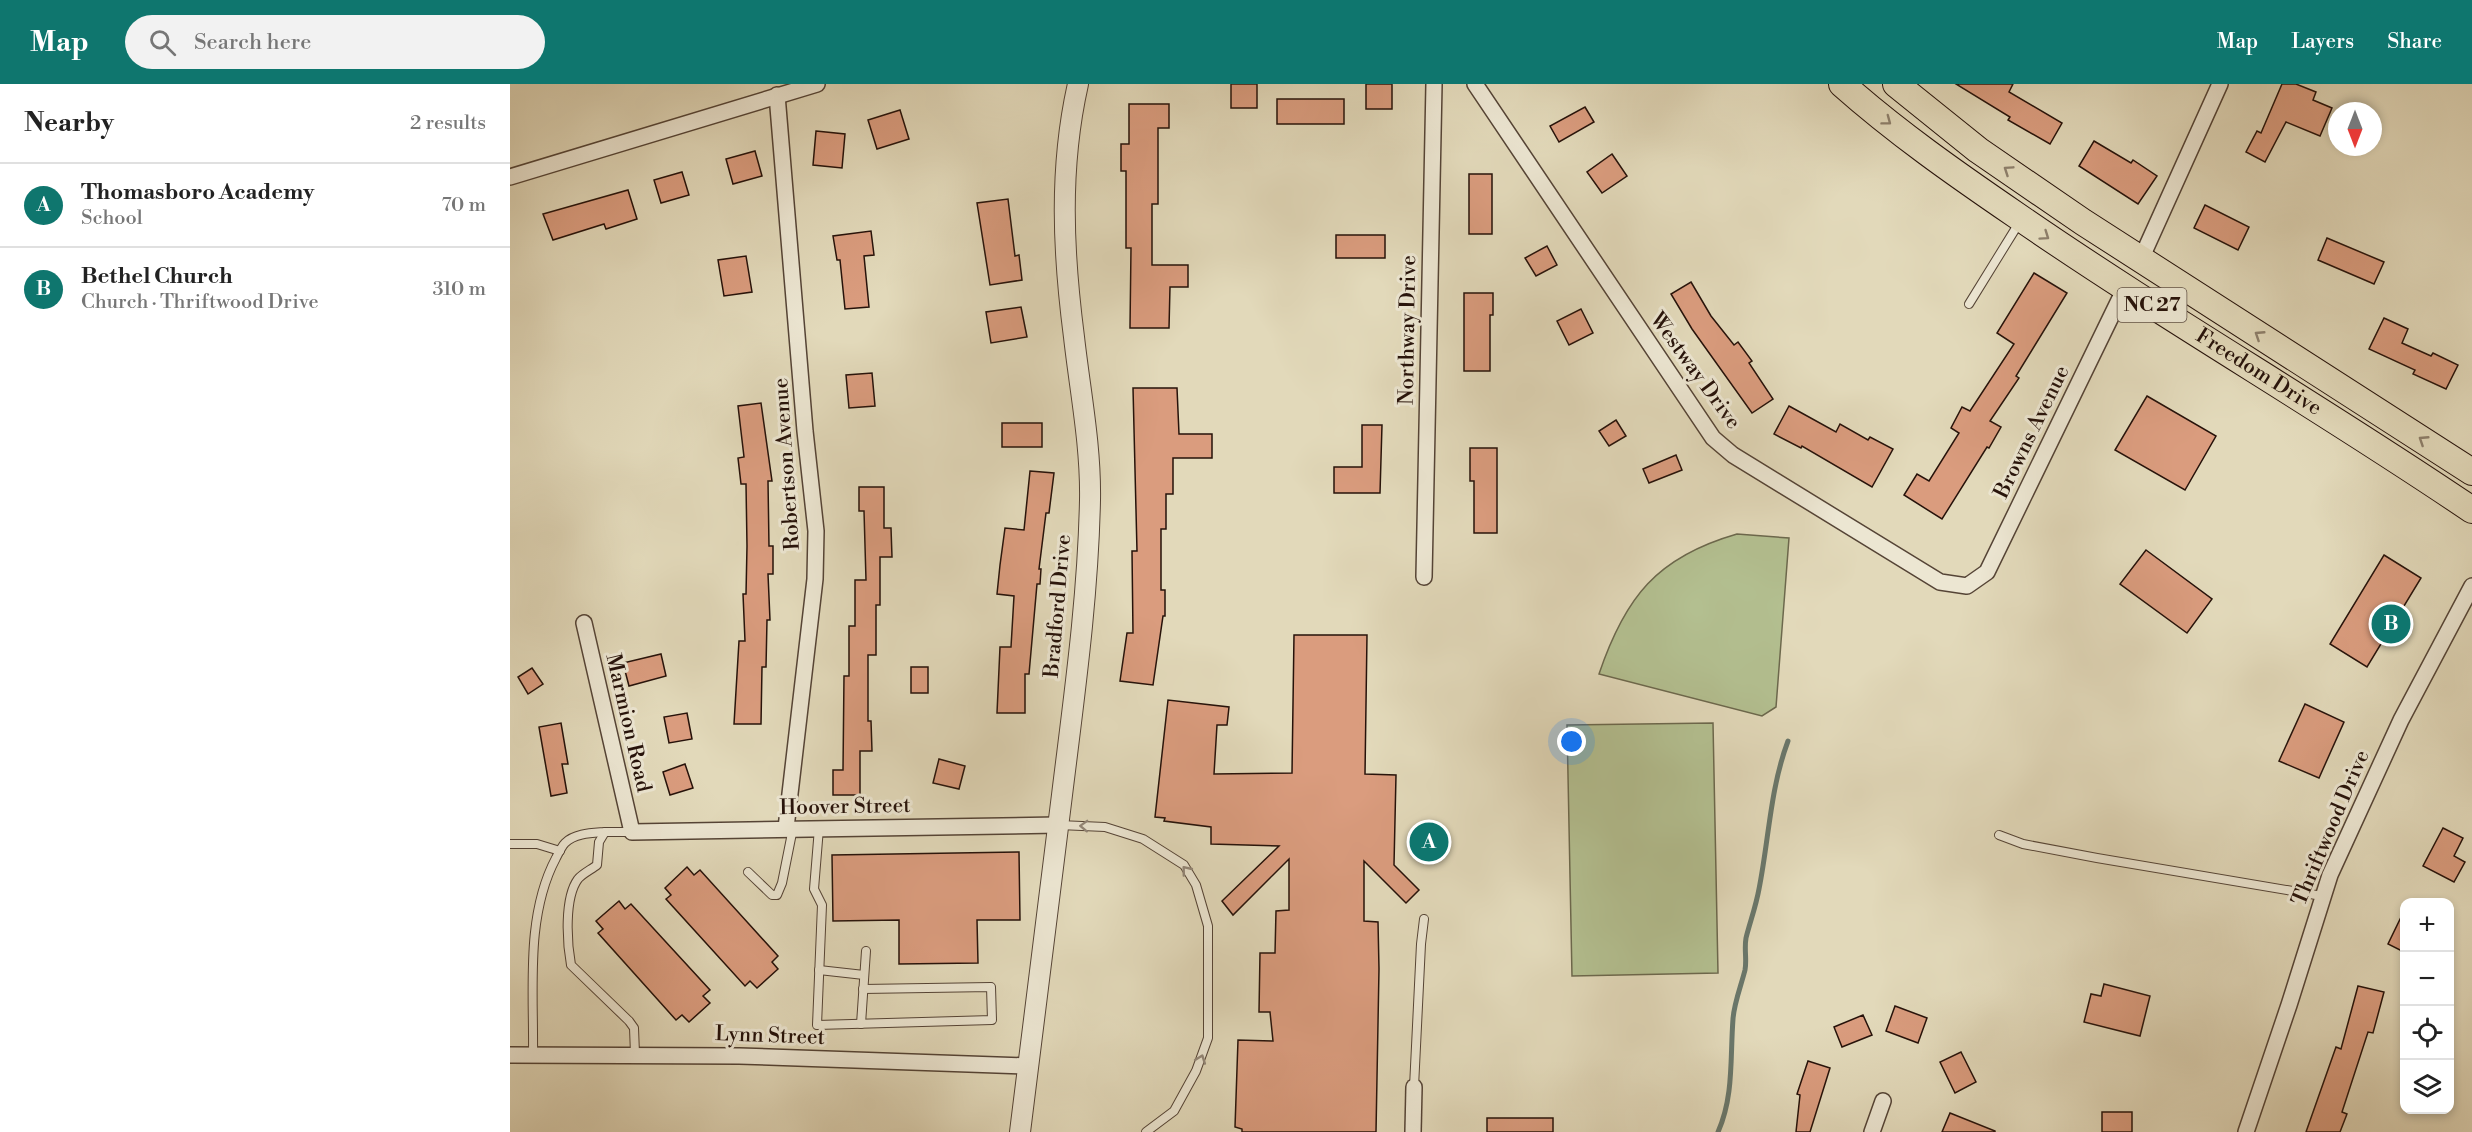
<!DOCTYPE html>
<meta charset="utf-8">
<style>
:root{--surface:#fff;--page:#f2f2f2;--text:#222;--muted:#767676;--line:#e0e0e0;--accent:#0f766e}
body{margin:0;font-family:"Libre Bodoni",serif;background:var(--page);color:var(--text)}
.controls{position:absolute;right:18px;bottom:18px;display:grid;overflow:hidden;border-radius:12px;box-shadow:0 3px 9px #0003}
.controls button{width:54px;height:54px;display:grid;place-items:center;padding:0;border:0;border-bottom:2px solid var(--line);background:var(--surface);color:var(--text);font:30px sans-serif}
.compass{position:absolute;left:1818px;top:18px;width:54px;height:54px;border-radius:50%;background:var(--surface);box-shadow:0 3px 9px #0003;rotate:180deg}
.you{position:absolute;left:1062px;top:658px;width:21px;height:21px;margin:-15px;border:4px solid #fff;border-radius:50%;background:#1a73e8;box-shadow:0 0 0 9px #1a73e833}
.badge{display:grid;place-items:center;width:39px;height:39px;border-radius:50%;background:var(--accent);color:#fff;font-size:20px;font-weight:700}
.pin{position:absolute;translate:-50% -50%;border:3px solid #fff;box-shadow:0 2px 6px #0006}
.list{margin:0;padding:0;list-style:none}
h2{display:flex;justify-content:space-between;align-items:center;height:78px;margin:0;padding:0 24px;font-size:26px}
h2 small{font-size:20px;font-weight:400;color:var(--muted)}
.list li{display:grid;grid-template-columns:39px 1fr auto;gap:18px;align-items:center;box-sizing:border-box;height:84px;padding:0 24px;border-top:2px solid var(--line)}
.list b{display:block;font-size:22px;white-space:nowrap}
.list p{margin:0;font-size:20px;white-space:nowrap;color:var(--muted)}
.list em{font-size:20px;font-style:normal;color:var(--muted)}
.icon{flex:none;width:33px;height:33px;fill:none;stroke:currentColor;stroke-width:2;stroke-linecap:round;stroke-linejoin:round}
.map{position:relative;flex:none;width:1962px;height:1048px;overflow:hidden}
header{display:flex;align-items:center;gap:36px;box-sizing:border-box;height:84px;padding:0 30px;background:var(--accent);color:#fff}
header strong{font-size:28px}
nav{display:flex;gap:33px;margin-inline-start:auto;font-size:21px}
.search{width:420px;height:54px;background:var(--page);display:flex;align-items:center;gap:15px;box-sizing:border-box;padding:0 21px;border-radius:33px;color:var(--muted);font-size:22px}
main{display:flex}
aside{flex:1;background:var(--surface)}
.map>svg:first-child{display:block}
</style>
<header>
<strong>Map</strong>
<div class="search"><svg class="icon" aria-label="search" viewBox="0 0 24 24"><circle cx="10" cy="10" r="6"/><path d="M15 15l6 6"/></svg>Search here</div>
<nav><a>Map</a><a>Layers</a><a>Share</a></nav>
</header>
<main>
<aside>
<h2>Nearby<small>2 results</small></h2>
<ul class="list">
<li><span class="badge">A</span><div><b>Thomasboro Academy</b><p>School</p></div><em>70 m</em></li>
<li><span class="badge">B</span><div><b>Bethel Church</b><p>Church · Thriftwood Drive</p></div><em>310 m</em></li>
</ul>
</aside>
<div class="map">
<svg width="1962" height="1048" viewBox="0 0 1962 1048">
<rect width="100%" height="100%" fill="#e2d9ba"/>
<filter id="stains"><feTurbulence type="fractalNoise" baseFrequency=".00333" numOctaves="4"/><feColorMatrix values="0 0 0 0 .2 0 0 0 0 .09 0 0 0 0 .02 0 0 0 .5 -.17"/></filter>
<radialGradient id="worn" r=".72"><stop offset=".6" stop-color="#630" stop-opacity="0"/><stop offset="1" stop-color="#630" stop-opacity=".3"/></radialGradient>
<g fill="#b3bf90" stroke="#6c684d" stroke-width="1.5">
<path d="M1227,450L1279,454L1266,623L1252,632L1089,590C1115,513 1147,473 1227,450Z"/>
<polygon points="1203,639 1208,889 1062,892 1057,641"/>
</g>
<g fill="none" stroke-linecap="round" stroke-linejoin="round">
<path stroke="#69776b" stroke-width="5" d="M1208,1048C1224,1012 1220,974 1223,935C1224,919 1231,902 1235,886C1237,876 1234,865 1236,854C1240,838 1246,822 1249,805C1259,755 1260,705 1278,657"/>
</g>
<g fill="#da9c7e" stroke="#26120a" stroke-width="1.5">
<rect x="721" y="0" width="26" height="24"/>
<rect x="856" y="0" width="26" height="25"/>
<polygon points="1446,0 1503,0 1499,8 1552,39 1540,60 1498,36 1500,33"/>
<polygon points="1772,0 1786,0 1806,8 1803,16 1822,24 1810,52 1776,38 1755,78 1736,68 1747,47 1751,49"/>
<rect x="767" y="15" width="67" height="25"/>
<polygon points="619,20 659,20 659,44 648,44 648,120 642,120 642,181 678,181 678,203 660,203 659,244 620,244 621,164 616,164 616,87 611,87 611,60 619,60"/>
<polygon points="1075,23 1084,38 1049,58 1040,42"/>
<polygon points="390,26 399,55 367,65 358,36"/>
<polygon points="306,47 335,50 332,84 303,81"/>
<polygon points="1584,57 1621,79 1623,76 1647,92 1628,120 1569,82"/>
<polygon points="245,67 252,92 223,100 216,75"/>
<polygon points="1102,70 1117,92 1092,109 1077,88"/>
<polygon points="172,88 179,111 151,119 144,96"/>
<rect x="959" y="90" width="23" height="60"/>
<polygon points="118,106 127,135 96,145 94,140 43,156 33,130"/>
<polygon points="498,115 505,172 509,171 512,196 480,201 467,119"/>
<polygon points="1695,121 1739,143 1728,166 1684,144"/>
<polygon points="361,147 364,171 354,172 359,223 335,225 330,176 327,176 323,152"/>
<rect x="826" y="151" width="49" height="23"/>
<polygon points="1817,154 1874,178 1864,200 1808,176"/>
<polygon points="1037,162 1047,181 1026,192 1015,174"/>
<polygon points="236,172 242,208 214,212 208,176"/>
<polygon points="1524,189 1557,209 1506,292 1509,294 1480,337 1491,343 1479,364 1477,363 1432,435 1394,411 1407,390 1419,397 1449,349 1441,344 1452,323 1460,327 1504,260 1487,249"/>
<polygon points="1181,198 1201,232 1224,261 1228,258 1242,277 1239,279 1263,315 1242,329 1182,245 1161,210"/>
<polygon points="954,209 983,209 983,231 980,231 980,287 954,287"/>
<polygon points="511,223 517,253 481,259 476,228"/>
<polygon points="1071,225 1083,249 1059,261 1047,237"/>
<polygon points="1874,234 1898,245 1892,259 1921,272 1923,269 1948,281 1936,305 1903,290 1905,286 1859,265"/>
<polygon points="362,289 365,322 339,324 336,291"/>
<polygon points="623,304 667,304 669,350 702,350 702,374 663,374 663,410 656,410 656,445 651,445 651,506 655,506 655,532 653,532 643,601 610,597 617,549 623,549 622,467 627,467"/>
<polygon points="1637,312 1706,352 1675,406 1605,366"/>
<polygon points="251,319 262,397 258,397 259,462 263,462 263,490 258,490 260,536 257,536 256,583 252,583 251,640 224,640 229,557 235,557 233,510 236,510 237,462 236,400 231,400 228,374 234,373 228,322"/>
<polygon points="1279,322 1326,348 1330,340 1358,356 1360,353 1383,365 1362,403 1292,362 1291,364 1264,350"/>
<polygon points="1106,336 1116,352 1099,362 1089,347"/>
<rect x="492" y="339" width="40" height="24"/>
<polygon points="852,341 872,341 870,409 824,409 824,383 852,383"/>
<polygon points="960,364 987,364 987,449 964,449 964,397 960,397"/>
<polygon points="1166,371 1172,386 1139,399 1133,385"/>
<polygon points="520,387 544,389 539,429 536,429 529,485 531,485 530,500 527,500 519,590 515,590 515,629 487,629 490,563 501,563 504,512 487,510 490,481 495,444 514,446"/>
<polygon points="349,403 374,403 374,444 381,444 382,473 370,473 370,521 366,521 366,571 358,571 358,637 361,637 362,667 350,667 350,711 323,711 323,686 333,686 334,592 339,592 339,542 345,542 345,496 356,496 354,427 349,427"/>
<polygon points="1636,466 1702,515 1677,549 1610,500"/>
<polygon points="1874,471 1911,494 1857,583 1820,560"/>
<polygon points="784,551 857,551 855,690 886,691 884,781 909,806 896,819 854,777 854,837 868,838 869,885 866,1048 732,1048 732,1045 725,1043 728,956 763,957 760,928 749,928 750,869 765,869 766,827 779,826 779,775 723,831 712,817 769,762 701,760 701,743 654,737 655,734 645,733 658,616 719,623 717,641 707,641 704,690 782,689"/>
<polygon points="151,570 156,592 119,602 113,579"/>
<rect x="401" y="583" width="17" height="26"/>
<polygon points="22,584 33,600 18,610 8,593"/>
<polygon points="1795,620 1834,638 1809,694 1769,677"/>
<polygon points="177,629 182,655 159,659 154,633"/>
<polygon points="51,639 58,680 52,680 57,709 41,712 29,643"/>
<polygon points="429,675 455,682 449,705 423,699"/>
<polygon points="175,680 183,704 160,711 153,688"/>
<polygon points="1933,744 1953,754 1944,772 1955,778 1944,798 1913,782"/>
<polygon points="509,768 510,836 467,836 468,879 389,880 389,836 323,837 322,771"/>
<polygon points="177,783 184,791 190,786 268,872 262,878 268,885 247,904 240,897 235,902 156,815 161,811 155,804"/>
<polygon points="109,817 115,825 121,820 200,906 193,912 200,919 179,938 172,931 166,936 88,849 93,845 86,837"/>
<polygon points="1894,827 1894,868 1878,860"/>
<polygon points="1594,900 1640,912 1630,952 1574,938 1581,910 1591,912"/>
<polygon points="1848,902 1874,908 1863,949 1858,948 1832,1028 1837,1030 1830,1048 1796,1048 1826,963 1831,965"/>
<polygon points="1385,922 1417,934 1408,959 1376,947"/>
<polygon points="1353,931 1362,951 1332,963 1324,943"/>
<polygon points="1451,968 1466,998 1445,1009 1430,978"/>
<polygon points="1298,977 1320,984 1300,1048 1286,1048 1290,1011 1287,1010"/>
<rect x="1592" y="1028" width="30" height="20"/>
<polygon points="1440,1029 1485,1047 1485,1048 1432,1048"/>
<rect x="977" y="1034" width="66" height="14"/>
</g>
<g fill="none" stroke-linecap="round" stroke-linejoin="round">
<defs>
<g id="service">
<polyline points="1459,220 1509,139"/>
<polyline points="549,741 595,743 633,755 674,781 686,801 698,842 698,954 686,987 664,1027 636,1048"/>
<polyline points="309,744 304,805 312,821 307,941 482,936 481,903 353,905"/>
<path d="M122,748H95L89,758L87,781C82,785 72,790 68,795C54,814 57,859 61,881L119,937L124,944L125,970"/>
<polyline points="1489,751 1513,760 1587,774 1812,812"/>
<polyline points="0,760 27,760 50,767"/>
<polyline points="238,788 262,811 267,811 272,799 283,744"/>
<polyline points="309,886 354,891"/>
<polyline points="351,940 356,867"/>
<path d="M23,971C24,907 15,832 46,774C48,770 52,762 55,759C65,749 83,749 95,748"/>
<polyline points="904,1003 911,860 914,835"/>
</g>
<g id="minor">
<polyline points="965,0 1203,354 1223,371 1430,498 1457,502 1477,488 1615,204"/>
<polyline points="267,11 295,347 306,447 305,495 276,744"/>
<polyline points="0,93 307,0"/>
<polyline points="1631,175 1710,0"/>
<polyline points="914,493 924,0"/>
<polyline points="74,539 122,748 548,741"/>
<polyline points="0,971 229,972 518,982"/>
<polyline points="903,1048 904,1003"/>
<polyline points="1362,1048 1373,1017"/>
<polyline points="1736,1048 1779,921 1820,791 1891,636 1962,502"/>
</g>
<path id="tertiary" d="M510,1048C523,936 537,824 552,711C564,613 578,515 580,416C581,361 570,307 564,253C553,168 549,84 568,0"/>
<g id="primary">
<path id="s1" d="M1332,0C1386,48 1446,90 1506,131C1655,234 1812,324 1962,426"/>
<polyline points="1386,0 1468,66 1573,138 1962,388"/>
</g>
</defs>
<use href="#service" stroke="#554436" stroke-width="10"/>
<use href="#minor" stroke="#554436" stroke-width="18"/>
<use href="#tertiary" stroke="#554436" stroke-width="22"/>
<use href="#primary" stroke="#26120a" stroke-width="28"/>
<use href="#service" stroke="#ece6d2" stroke-width="8"/>
<use href="#minor" stroke="#ece6d2" stroke-width="15"/>
<use href="#tertiary" stroke="#ece6d2" stroke-width="20"/>
<use href="#primary" stroke="#e2d9ba" stroke-width="26"/>
</g>
<defs><path id="oneway-chevron" d="M-2-3.5L2.5 0L-2 3.5" fill="none" stroke-width="1.6" stroke-linecap="round" stroke-linejoin="round" transform="scale(1.5)"/></defs>
<g stroke="#8d7f6b">
<use href="#oneway-chevron" transform="translate(1377 37) rotate(37)"/>
<use href="#oneway-chevron" transform="translate(1498 86) rotate(-146)"/>
<use href="#oneway-chevron" transform="translate(1535 152) rotate(35)"/>
<use href="#oneway-chevron" transform="translate(1749 251) rotate(-147)"/>
<use href="#oneway-chevron" transform="translate(1913 356) rotate(-147)"/>
</g>
<g stroke="#938778">
<use href="#oneway-chevron" transform="translate(574 742) rotate(-178)"/>
<use href="#oneway-chevron" transform="translate(676 786) rotate(-129)"/>
<use href="#oneway-chevron" transform="translate(691 975) rotate(-70)"/>
</g>
<g text-anchor="middle" dominant-baseline="central" stroke-width="6" stroke-linejoin="round" paint-order="stroke">
<rect fill="#ece6d2" stroke="#615246" stroke-width="1.5" x="1607.5" y="204" width="69" height="34" rx="4.5"/>
<g font-size="20" font-weight="bold" fill="#26120a">
<text x="1642" y="221">NC 27</text>
</g>
<g font-size="21" fill="#26120a" stroke="#ece6d2">
<text transform="translate(898 246) rotate(-89)">Northway Drive</text>
<text transform="translate(1185 287) rotate(54)">Westway Drive</text>
<text stroke="none"><textPath href="#s1" startOffset="507">Freedom Drive</textPath></text>
<text transform="translate(1522 348) rotate(-64)">Browns Avenue</text>
<text transform="translate(277 380) rotate(-94)">Robertson Avenue</text>
<text transform="translate(548 522) rotate(-85)">Bradford Drive</text>
<text transform="translate(118 639) rotate(77)">Marmion Road</text>
<text transform="translate(335 723) rotate(-1)">Hoover Street</text>
<text transform="translate(1821 744) rotate(-67)">Thriftwood Drive</text>
<text transform="translate(260 952) rotate(2)">Lynn Street</text>
</g>
</g>
<rect width="100%" height="100%" filter="url(#stains)"/>
<rect width="100%" height="100%" fill="url(#worn)"/>
</svg>
<div class="controls">
<button>+</button>
<button>−</button>
<button><svg class="icon" aria-label="locate" viewBox="0 0 24 24"><circle cx="12" cy="12" r="6"/><path d="M12 2v4M12 18v4M2 12h4M18 12h4"/></svg></button>
<button><svg class="icon" aria-label="layers" viewBox="0 0 24 24"><path d="M12 4l9 5-9 5-9-5zM3 14l9 5 9-5"/></svg></button>
</div>
<svg class="compass" viewBox="-18 -18 36 36"><path d="M0-13l5 13h-10z" fill="#e53935"/><path d="M0 13l5-13h-10z" fill="#767676"/></svg>
<div class="you"></div>
<div class="pin badge" style="left:919px;top:758px">A</div>
<div class="pin badge" style="left:1881px;top:540px">B</div>
</div>
</main>
